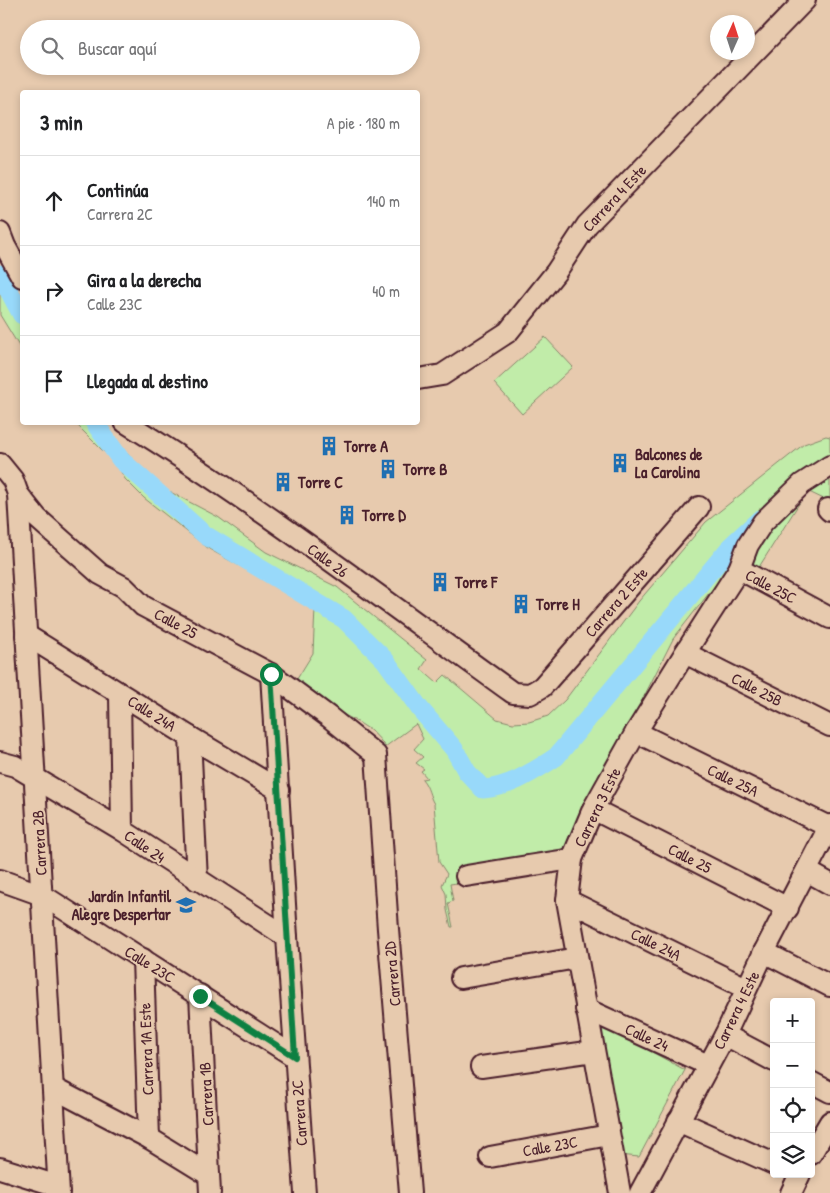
<!DOCTYPE html>
<html lang="es">
<meta charset="utf-8">
<style>
:root{--surface:#fff;--page:#f2f2f2;--text:#202124;--muted:#757577;--line:#e0e0e0}
body{margin:0;font-family:"Patrick Hand",sans-serif;background:var(--page);color:var(--text)}
.controls{position:absolute;right:15px;bottom:15px;display:grid;overflow:hidden;border-radius:5px;box-shadow:0 2px 8px #0003}
.controls button{width:45px;height:45px;display:grid;place-items:center;padding:0;border:0;border-bottom:1px solid var(--line);background:var(--surface);color:var(--text);font:25px sans-serif}
.compass{position:absolute;left:710px;top:15px;width:45px;height:45px;border-radius:50%;background:var(--surface);box-shadow:0 2px 8px #0003;rotate:3deg}
.stop{position:absolute;width:15px;height:15px;margin:-11px;border:4px solid #0b8043;border-radius:50%;background:#fff}
.stop.end{background:#0b8043;border-color:#fff;box-shadow:0 1px 5px #0008}
.list{margin:0;padding:0;list-style:none}
h2{display:flex;justify-content:space-between;align-items:center;height:65px;margin:0;padding:0 20px;font-size:21px}
h2 small{font-size:16px;font-weight:400;color:var(--muted)}
.list li{display:grid;grid-template-columns:32px 1fr auto;gap:15px;align-items:center;box-sizing:border-box;height:90px;padding:0 20px;border-top:1px solid var(--line)}
.list b{display:block;font-size:19px;white-space:nowrap}
.list p{margin:0;font-size:16px;white-space:nowrap;color:var(--muted)}
.list em{font-size:16px;font-style:normal;color:var(--muted)}
.icon{flex:none;width:28px;height:28px;fill:none;stroke:currentColor;stroke-width:2;stroke-linecap:round;stroke-linejoin:round}
.map{position:relative;flex:none;width:830px;height:1193px;overflow:hidden}
.search{position:absolute;background:var(--surface);box-shadow:0 2px 8px #0003;left:20px;top:20px;width:400px;height:55px;display:flex;align-items:center;gap:12px;box-sizing:border-box;padding:0 18px;border-radius:28px;color:var(--muted);font-size:19px}
.panel{position:absolute;background:var(--surface);box-shadow:0 2px 8px #0003;left:20px;top:90px;width:400px;height:335px;border-radius:5px}
.map>svg:first-child{display:block}
</style>
<div class="map">
<svg width="830" height="1193" viewBox="0 0 830 1193">
<rect width="100%" height="100%" fill="#e7caae"/>
<filter id="ink" filterUnits="userSpaceOnUse"><feTurbulence type="fractalNoise" baseFrequency=".02" numOctaves="2"/><feDisplacementMap in="SourceGraphic" scale="10" xChannelSelector="R" yChannelSelector="G"/><feConvolveMatrix kernelMatrix="1 2 1 2 8 2 1 2 1" color-interpolation-filters="sRGB"/></filter>
<g filter="url(#ink)">
<g fill="#c1eca9" stroke="#86866a">
<polygon points="0,279 22,315 22,351 0,315"/>
<polygon points="545,337 573,367 522,414 494,383"/>
<path d="M75,423H93L129,455L155,484L218,517L266,552L337,587L427,660L421,669L437,683L445,675L497,719L513,723L529,722L548,716L565,700L639,601L706,522L804,444L826,436L830,437V502L807,491L759,567L737,561L724,574L673,639L557,869L450,884L453,901L448,903L453,927H451L447,910L446,894L442,885L447,874L439,862L434,804C429,796 429,787 422,779L427,778L421,771L424,769L416,763L423,757L414,749L423,739L416,724L385,747C373,726 351,720 331,707C319,699 308,688 297,679L313,653L315,608L209,549L144,498L125,479L117,465Z"/>
<polygon points="597,1022 685,1070 639,1157 619,1155"/>
</g>
<g fill="none" stroke-linecap="round" stroke-linejoin="round">
<g stroke="#98d9fa" stroke-width="19">
<polyline points="0,274 22,315"/>
<path d="M94,422L121,460L205,535L344,619L385,660L420,709L454,749L467,772L483,789C511,787 532,772 556,757L732,545L760,519"/>
</g>
<defs>
<g id="minor">
<polyline points="0,233 5,246 22,277"/>
<polyline points="418,379 442,375 508,332 556,272 587,225 805,0"/>
<path d="M125,422C259,505 385,601 513,693L530,694L542,687L699,507"/>
<polyline points="0,464 13,480 18,494 37,518 100,574 124,587 143,606 271,674 329,717 376,755 388,929 410,1193"/>
<polyline points="18,494 59,1193"/>
<polyline points="828,509 830,511"/>
<polyline points="739,569 830,618"/>
<polyline points="26,635 190,737 279,790"/>
<polyline points="685,653 830,726"/>
<polyline points="271,674 287,937 305,1193"/>
<polyline points="120,694 122,830"/>
<polyline points="636,732 829,827"/>
<polyline points="190,737 197,880"/>
<polyline points="0,762 15,766 122,830 287,937"/>
<polyline points="593,809 788,908"/>
<polyline points="807,871 830,884"/>
<polyline points="466,876 572,859"/>
<polyline points="0,880 42,895 295,1057"/>
<polyline points="567,900 746,988"/>
<polyline points="764,952 830,986"/>
<polyline points="143,959 149,1138"/>
<polyline points="461,978 577,958"/>
<polyline points="200,995 210,1193"/>
<polyline points="586,1009 708,1065"/>
<polyline points="725,1035 774,1061"/>
<polyline points="481,1067 594,1051"/>
<polyline points="811,1082 830,1092"/>
<polyline points="53,1088 149,1138 209,1175"/>
<polyline points="678,1121 774,1164"/>
<polyline points="811,1154 830,1122"/>
<polyline points="490,1157 609,1135"/>
<polyline points="0,1168 58,1186"/>
<polyline points="620,1193 567,900 572,859 593,809 636,732 685,653 739,569 748,545 763,522 802,484 830,466"/>
<polyline points="640,1193 725,1035 764,952 830,825"/>
<polyline points="791,1193 800,1174"/>
</g>
</defs>
<use href="#minor" stroke="#4a1f2b" stroke-width="24"/>
<use href="#minor" stroke="#e7caae" stroke-width="20"/>
</g>
</g>
<g fill="none" stroke-linecap="round" stroke-linejoin="round" filter="url(#ink)">
<polyline stroke="#0b8043" stroke-width="6" points="200,996 295,1057 271,674"/>
</g>
<defs>
<symbol id="building-bare" viewBox="-9 -9 18 18"><path d="M-4-6H4V6H1V3H-1V6H-4ZM-2.5-4.3h1.7v1.8h-1.7ZM.8-4.3h1.7v1.8H.8ZM-2.5-1h1.7V.8h-1.7ZM.8-1h1.7V.8H.8Z" fill="#1f6fb2" stroke="#e7caae" stroke-width="2.5" paint-order="stroke"/></symbol>
<symbol id="school-bare" viewBox="-9 -9 18 18"><path d="M0-5L7-2L0 1L-7-2ZM-4 1L0 2.5L4 1V4Q0 6-4 4Z" fill="#1f6fb2" stroke="#e7caae" stroke-width="2.5" paint-order="stroke"/></symbol>
</defs>
<g fill-rule="evenodd">
<use href="#building-bare" x="315" y="432" width="28" height="28"/>
<use href="#building-bare" x="606" y="449" width="28" height="28"/>
<use href="#building-bare" x="374" y="455" width="28" height="28"/>
<use href="#building-bare" x="269" y="468" width="28" height="28"/>
<use href="#building-bare" x="333" y="501" width="28" height="28"/>
<use href="#building-bare" x="426" y="568" width="28" height="28"/>
<use href="#building-bare" x="507" y="590" width="28" height="28"/>
<use href="#school-bare" x="172" y="891" width="28" height="28"/>
</g>
<g text-anchor="middle" dominant-baseline="central" stroke-width="4" stroke-linejoin="round" paint-order="stroke">
<g font-size="16" fill="#4a1f2b" stroke="#e7caae">
<text transform="translate(614 198) rotate(-47)">Carrera 4 Este</text>
<text transform="translate(328 560) rotate(36)">Calle 26</text>
<text transform="translate(771 586) rotate(28)">Calle 25C</text>
<text transform="translate(616 602) rotate(-49)">Carrera 2 Este</text>
<text transform="translate(176 623) rotate(28)">Calle 25</text>
<text transform="translate(757 689) rotate(27)">Calle 25B</text>
<text transform="translate(152 713) rotate(32)">Calle 24A</text>
<text transform="translate(733 780) rotate(26)">Calle 25A</text>
<text transform="translate(597 807) rotate(-64)">Carrera 3 Este</text>
<text transform="translate(39 843) rotate(-93)">Carrera 2B</text>
<text transform="translate(145 846) rotate(34)">Calle 24</text>
<text transform="translate(690 858) rotate(27)">Calle 25</text>
<text transform="translate(656 944) rotate(26)">Calle 24A</text>
<text transform="translate(150 964) rotate(32)">Calle 23C</text>
<text transform="translate(392 974) rotate(-95)">Carrera 2D</text>
<text transform="translate(736 1010) rotate(-64)">Carrera 4 Este</text>
<text transform="translate(647 1037) rotate(25)">Calle 24</text>
<text transform="translate(146 1049) rotate(-92)">Carrera 1A Este</text>
<text transform="translate(206 1094) rotate(-93)">Carrera 1B</text>
<text transform="translate(299 1113) rotate(-94)">Carrera 2C</text>
<text transform="translate(550 1146) rotate(-10)">Calle 23C</text>
</g>
<g font-size="16" font-weight="bold" fill="#4a1f2b" stroke="#e7caae" text-anchor="start">
<text x="344" y="446">Torre A</text>
<text x="635" y="454">Balcones de<tspan x="635" dy="18">La Carolina</tspan></text>
<text x="403" y="469">Torre B</text>
<text x="298" y="482">Torre C</text>
<text x="362" y="515">Torre D</text>
<text x="455" y="582">Torre F</text>
<text x="536" y="604">Torre H</text>
<text x="171" y="896" text-anchor="end">Jardín Infantil<tspan x="171" dy="18">Alegre Despertar</tspan></text>
</g>
</g>
</svg>
<div class="controls">
<button>+</button>
<button>−</button>
<button><svg class="icon" aria-label="locate" viewBox="0 0 24 24"><circle cx="12" cy="12" r="6"/><path d="M12 2v4M12 18v4M2 12h4M18 12h4"/></svg></button>
<button><svg class="icon" aria-label="layers" viewBox="0 0 24 24"><path d="M12 4l9 5-9 5-9-5zM3 14l9 5 9-5"/></svg></button>
</div>
<svg class="compass" viewBox="-18 -18 36 36"><path d="M0-13l5 13h-10z" fill="#e53935"/><path d="M0 13l5-13h-10z" fill="#757577"/></svg>
<div class="stop" style="left:271px;top:674px"></div>
<div class="stop end" style="left:200px;top:996px"></div>
<div class="search"><svg class="icon" aria-label="search" viewBox="0 0 24 24"><circle cx="10" cy="10" r="6"/><path d="M15 15l6 6"/></svg>Buscar aquí</div>
<section class="panel">
<h2>3 min<small>A pie · 180 m</small></h2>
<ul class="list">
<li><svg class="icon" aria-label="ahead" viewBox="0 0 24 24"><path d="M12 20V5M6 11l6-6 6 6"/></svg><div><b>Continúa</b><p>Carrera 2C</p></div><em>140 m</em></li>
<li><svg class="icon" aria-label="right" viewBox="0 0 24 24"><path d="M7 20v-9h11M14 6l5 5-5 5"/></svg><div><b>Gira a la derecha</b><p>Calle 23C</p></div><em>40 m</em></li>
<li><svg class="icon" aria-label="arrive" viewBox="0 0 24 24"><path d="M6 21V4h12l-3 4 3 4H6"/></svg><div><b>Llegada al destino</b></div></li>
</ul>
</section>
</div>
